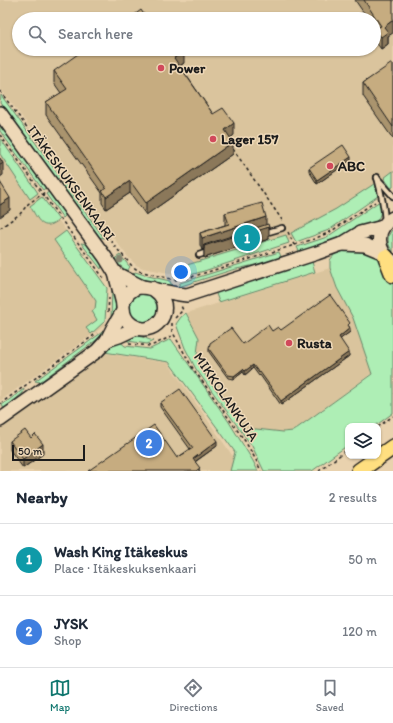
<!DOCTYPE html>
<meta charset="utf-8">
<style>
:root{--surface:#fff;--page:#f6f6f7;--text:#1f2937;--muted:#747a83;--line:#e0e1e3;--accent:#0f766e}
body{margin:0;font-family:Itim,sans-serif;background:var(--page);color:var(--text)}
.controls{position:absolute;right:12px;bottom:12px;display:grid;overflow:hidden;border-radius:8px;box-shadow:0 1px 3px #0004}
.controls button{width:36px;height:36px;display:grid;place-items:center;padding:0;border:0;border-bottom:1px solid var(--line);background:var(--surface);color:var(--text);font:20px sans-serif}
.scale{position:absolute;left:12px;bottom:10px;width:73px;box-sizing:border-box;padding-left:4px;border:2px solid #1c1c1c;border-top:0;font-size:11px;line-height:14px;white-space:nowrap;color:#1c1c1c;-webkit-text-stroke:3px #eed8b7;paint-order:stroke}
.you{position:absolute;left:181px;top:272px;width:14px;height:14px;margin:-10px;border:3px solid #fff;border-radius:50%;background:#1a73e8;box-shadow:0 0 0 6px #1a73e833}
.badge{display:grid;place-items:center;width:26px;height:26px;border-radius:50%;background:var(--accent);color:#fff;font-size:13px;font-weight:700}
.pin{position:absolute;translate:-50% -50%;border:2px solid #fff;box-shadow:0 1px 4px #0006}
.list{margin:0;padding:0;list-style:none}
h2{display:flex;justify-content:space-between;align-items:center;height:52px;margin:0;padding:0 16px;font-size:17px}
h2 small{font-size:13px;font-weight:400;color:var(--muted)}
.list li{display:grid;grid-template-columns:26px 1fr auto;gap:12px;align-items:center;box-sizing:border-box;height:72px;padding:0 16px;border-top:1px solid var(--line)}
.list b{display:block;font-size:15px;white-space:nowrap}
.list p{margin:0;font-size:13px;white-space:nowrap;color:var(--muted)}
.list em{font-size:13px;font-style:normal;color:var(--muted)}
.icon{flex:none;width:22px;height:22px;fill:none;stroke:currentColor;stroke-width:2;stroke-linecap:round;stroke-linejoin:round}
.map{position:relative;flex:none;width:393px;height:471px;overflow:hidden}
.search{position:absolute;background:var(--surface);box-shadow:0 1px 3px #0004;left:12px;right:12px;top:12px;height:44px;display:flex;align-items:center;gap:10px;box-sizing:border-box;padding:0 14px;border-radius:22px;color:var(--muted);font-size:15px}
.sheet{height:196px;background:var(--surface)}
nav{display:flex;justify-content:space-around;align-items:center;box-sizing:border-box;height:56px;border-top:1px solid var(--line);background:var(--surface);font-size:11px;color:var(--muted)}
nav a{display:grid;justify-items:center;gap:2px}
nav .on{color:var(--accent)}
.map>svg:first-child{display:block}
</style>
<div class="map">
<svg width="393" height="471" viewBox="0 0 393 471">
<rect width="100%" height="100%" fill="#e9d2ae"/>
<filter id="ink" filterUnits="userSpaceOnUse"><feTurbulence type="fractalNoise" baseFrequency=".025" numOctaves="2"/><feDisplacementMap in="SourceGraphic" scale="8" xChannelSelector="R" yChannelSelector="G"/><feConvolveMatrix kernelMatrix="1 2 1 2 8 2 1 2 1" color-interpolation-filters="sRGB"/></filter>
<g filter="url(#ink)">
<g fill="#dac49d" fill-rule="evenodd">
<path d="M0,0H393V182L354,209L317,232L183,272L174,274L143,268L136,265L128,257L0,88ZM19,19H374V49H19Z"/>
<polygon points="0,139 95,271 107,288 104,326 0,401"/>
<polygon points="330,268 337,288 353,318 372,373 293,431 283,432 256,429 246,430 200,368 198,355 199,338 187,313"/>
<polygon points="104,353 168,363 241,468 237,471 0,471 0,426"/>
</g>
<g fill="#aeeeb5" stroke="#658568">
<polygon points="1,95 60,177 57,180 0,103"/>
<polygon points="0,120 48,186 43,190 0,131"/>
<polygon points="0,138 38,193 30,199 0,154"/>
<polygon points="393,171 393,187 391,188 384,178"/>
<polygon points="64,182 104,238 97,237 60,185"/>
<polygon points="374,184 378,196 329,230 296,242 291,233 336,209"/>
<polygon points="50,191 65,210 65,216 63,218 46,194"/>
<path d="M42,197L59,220C42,233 38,219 30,206Z"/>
<path d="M380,201C380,208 382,213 378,219C371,229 318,246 304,251H299L297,247L327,237Z"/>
<path d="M393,229V252C387,244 386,236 393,229Z"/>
<polygon points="66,231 107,288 105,321 91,334 86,328 97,320 92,311 95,309 96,301 54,240"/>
<polygon points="286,235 289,243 204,271 180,278 174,277 177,268"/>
<polygon points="81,243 87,244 102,265 101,269"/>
<polygon points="348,249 375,252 383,261 393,284 393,413 375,426 348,426 348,445 312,471 264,471 252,446 196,369 185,348 176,324 181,317 186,313 199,338 197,354 200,368 246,430 256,429 283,432 293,431 372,374 353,318 337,288 330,268 330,260 335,254"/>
<polygon points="279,252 282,259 232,270 178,287 180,283"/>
<polygon points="120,255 130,267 127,271 113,260"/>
<polygon points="312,262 315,272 219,302 215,291"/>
<polygon points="135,272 148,276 170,281 173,288 162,286 132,275"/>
<path d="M112,286C117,301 119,306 111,320Z"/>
<circle cx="143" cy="308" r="15"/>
<polygon points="107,327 103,335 40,382 35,381 101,333"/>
<polygon points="133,335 142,337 153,341 147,344 128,341 124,339"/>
<polygon points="171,339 229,422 253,461 258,471 230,471 235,452 169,362 104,352 118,340 125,346 150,349"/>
<polygon points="24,389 23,393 4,409 2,405"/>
</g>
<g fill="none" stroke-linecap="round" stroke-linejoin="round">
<defs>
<g id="lane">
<path d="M377,177C381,192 384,205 385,221"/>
<polyline points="377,178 393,196"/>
<polyline points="265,233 282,228"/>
<polyline points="199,255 208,252"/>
</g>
<g id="secondary">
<polyline points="0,113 105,257 115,273 123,304"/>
<path d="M393,218C374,228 376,252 393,262"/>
<polyline points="342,244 365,245 382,252"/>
<polyline points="115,273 142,287"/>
<path d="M152,288C154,290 157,292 159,294C175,312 153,339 132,325C126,321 123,315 123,307C122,297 132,287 142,287C147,287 153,289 157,290C167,292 177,294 187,295L317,253L342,244L360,233L383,227"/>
<polyline points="107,340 119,336 136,328"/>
<polyline points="0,420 97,351 107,340 113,328 123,311"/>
</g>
<g id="primary">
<polyline points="386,257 393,275"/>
<polyline points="359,471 393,447"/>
</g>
</defs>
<use href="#lane" stroke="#1c1c1c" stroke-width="8"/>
<use href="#secondary" stroke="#1c1c1c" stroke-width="16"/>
<use href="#primary" stroke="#1c1c1c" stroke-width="18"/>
<g stroke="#1c1c1c" stroke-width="1.5" stroke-dasharray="3 3" stroke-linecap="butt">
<polyline points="0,91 118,250 132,266 139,271 175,280 185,279 314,239 330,232 375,202"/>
<polyline points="0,135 105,280"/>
<polyline points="233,149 282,220"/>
<polyline points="0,228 20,214 28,204 45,192"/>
<polyline points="288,232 294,245"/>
<polyline points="108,312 109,298"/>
<polyline points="175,318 183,310 181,306"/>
<polyline points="172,323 172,331 192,367 245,441 256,460 261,471"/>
<polyline points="129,344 151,346 174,335"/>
<polyline points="0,404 97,333"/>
<polyline points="378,427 393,416"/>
<polyline points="319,471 348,449"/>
</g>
<use href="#lane" stroke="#eed8b7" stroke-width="4.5"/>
<use href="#secondary" stroke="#eed8b7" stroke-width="13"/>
<use href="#primary" stroke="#ffdf80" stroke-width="15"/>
</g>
<circle fill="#88856f" cx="120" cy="260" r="3.5"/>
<g fill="#aa946e" stroke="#1c1c1c">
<polygon points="355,0 393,0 388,36 388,44 381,49 375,41 375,30 374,28 374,19 368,19"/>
<polygon points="184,63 180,66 213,114 234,135 230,138 233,154 146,215 130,193 106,209 102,203 102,193 46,115 46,102 61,93 54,83 54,71"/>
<polygon points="393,64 393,139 363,96 363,83"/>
<polygon points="351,160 317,184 309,171 309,168"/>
<polygon points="225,213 266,225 269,239 247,246 247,244 204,258 204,249 202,250 200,245 200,233 225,225"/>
<polygon points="349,327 350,332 340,339 349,356 281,405 260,375 259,376 253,368 245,375 243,372 234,379 228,378 209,352 209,349 243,344 272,331 350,327"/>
<polygon points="160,403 217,446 195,462 200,471 177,458 190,449 160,407"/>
<polygon points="10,441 43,454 23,468 10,450"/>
</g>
<g fill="#8b785a" stroke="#1c1c1c">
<polygon points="393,20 393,33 388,36 388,44 381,49 381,37 384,27"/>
<polygon points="184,51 184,63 174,70 174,58"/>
<polygon points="234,123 234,135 225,142 225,130"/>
<polygon points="233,142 233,154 146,215 146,203"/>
<polygon points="351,157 351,160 317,184 317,180"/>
<polygon points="3,163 3,175 0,177 0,165"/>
<polygon points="130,181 130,193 106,209 106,197"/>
<polygon points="10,198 10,210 0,217 0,205"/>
<polygon points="266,217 266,228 269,227 269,239 247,246 247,232 247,244 204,258 204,245 204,249 202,250 202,238"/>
<polygon points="350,328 350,332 339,340 339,337"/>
<polygon points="349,352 349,356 281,405 281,401"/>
<polygon points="253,365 253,368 245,375 245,371"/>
<polygon points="243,369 243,372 234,379 234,376"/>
<polygon points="217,441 217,446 193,463 193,459"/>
<polygon points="43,444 43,454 23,468 23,459"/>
</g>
<g fill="#c6ac80" stroke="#1c1c1c">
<polygon points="364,0 393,0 393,20 384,27 388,32 381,37 375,29 381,26"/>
<polygon points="141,10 147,19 129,19"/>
<polygon points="85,49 182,49 184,51 174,58 213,114 223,108 234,123 225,130 233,142 146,203 130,181 106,197 102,191 106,188 46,102 67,89 54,71"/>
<polygon points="392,63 393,64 393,127 363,83"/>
<polygon points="343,145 351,157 317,180 309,168"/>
<polygon points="0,158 3,163 0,165"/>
<polygon points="0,182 10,198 0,205"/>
<polygon points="262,203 266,217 202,238 200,233 229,224 225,213"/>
<polygon points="268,224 269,227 247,234 247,232 204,246 204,245"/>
<polygon points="330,295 350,323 348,325 350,328 339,337 349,352 281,401 260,372 259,373 253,365 245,371 243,369 234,376 228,375 209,349 210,343 231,328 243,344 268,325 272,331 278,327 281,330"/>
<polygon points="180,389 217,441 193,459 200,468 196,471 88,471 154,425 177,458 193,448 160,403"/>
<polygon points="25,430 31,438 35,434 43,444 23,459 10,441"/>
</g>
</g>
<g fill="#d1495b" stroke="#eed8b7" stroke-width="1.5">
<circle cx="161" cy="68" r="4"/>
<circle cx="213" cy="139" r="4"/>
<circle cx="330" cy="166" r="4"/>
<circle cx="289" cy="343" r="4"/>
</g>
<g text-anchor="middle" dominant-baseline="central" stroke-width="3" stroke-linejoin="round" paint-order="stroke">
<g font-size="14" font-weight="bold" fill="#1c1c1c" stroke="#eed8b7" text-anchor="start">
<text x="169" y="68">Power</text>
<text x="221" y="139">Lager 157</text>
<text x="338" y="166">ABC</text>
<text x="297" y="343">Rusta</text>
</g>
<g font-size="14" fill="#1c1c1c" stroke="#eed8b7">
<text transform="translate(71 183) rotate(54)">ITÄKESKUKSENKAARI</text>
<text transform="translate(226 397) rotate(56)">MIKKOLANKUJA</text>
</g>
</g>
</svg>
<div class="controls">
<button><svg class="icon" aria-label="layers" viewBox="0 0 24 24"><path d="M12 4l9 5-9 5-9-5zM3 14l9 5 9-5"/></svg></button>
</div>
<div class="scale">50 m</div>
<div class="you"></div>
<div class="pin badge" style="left:247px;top:238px;background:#0f9aa8">1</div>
<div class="pin badge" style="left:149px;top:443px;background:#3f7fe0">2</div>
<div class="search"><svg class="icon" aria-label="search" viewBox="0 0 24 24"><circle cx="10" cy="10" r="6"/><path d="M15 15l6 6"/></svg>Search here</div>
</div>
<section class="sheet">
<h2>Nearby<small>2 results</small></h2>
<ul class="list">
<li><span class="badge" style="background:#0f9aa8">1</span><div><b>Wash King Itäkeskus</b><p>Place · Itäkeskuksenkaari</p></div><em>50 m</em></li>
<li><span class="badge" style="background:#3f7fe0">2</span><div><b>JYSK</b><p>Shop</p></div><em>120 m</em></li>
</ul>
</section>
<nav>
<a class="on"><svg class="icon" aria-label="map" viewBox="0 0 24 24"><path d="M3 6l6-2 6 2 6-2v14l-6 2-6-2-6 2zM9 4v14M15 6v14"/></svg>Map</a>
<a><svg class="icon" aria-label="directions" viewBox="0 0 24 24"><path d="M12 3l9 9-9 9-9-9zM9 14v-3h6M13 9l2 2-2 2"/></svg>Directions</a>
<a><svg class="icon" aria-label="saved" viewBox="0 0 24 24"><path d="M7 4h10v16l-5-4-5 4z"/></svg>Saved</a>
</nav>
